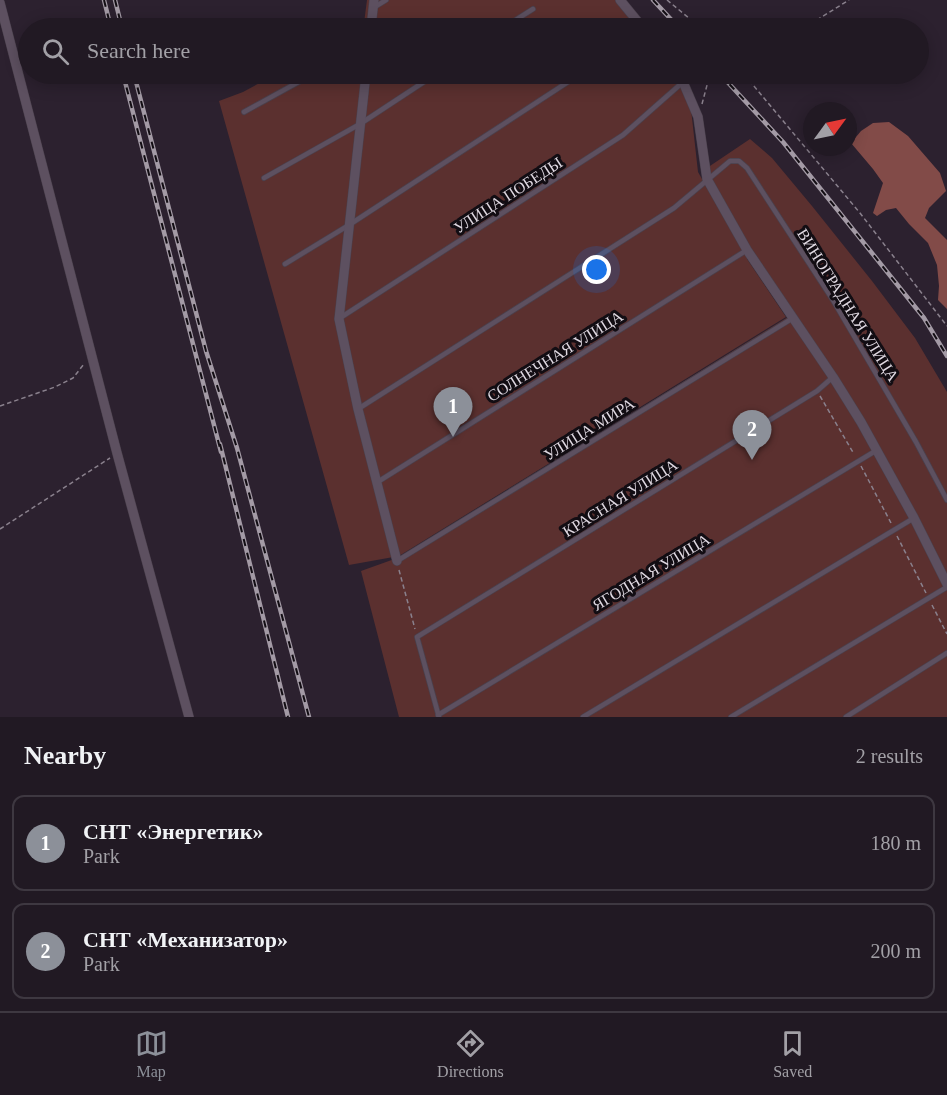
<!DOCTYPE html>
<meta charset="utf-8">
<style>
:root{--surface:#211923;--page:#29222b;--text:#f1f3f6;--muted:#a2a0a6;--line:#3e3841;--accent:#8c9099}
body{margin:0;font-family:"Times New Roman",serif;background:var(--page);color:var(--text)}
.compass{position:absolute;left:803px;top:102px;width:54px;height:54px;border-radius:50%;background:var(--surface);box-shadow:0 3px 15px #0003;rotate:57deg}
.you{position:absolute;left:597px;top:270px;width:21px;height:21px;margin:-15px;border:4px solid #fff;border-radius:50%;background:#1a73e8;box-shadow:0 0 0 9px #1a73e833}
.badge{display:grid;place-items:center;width:39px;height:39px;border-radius:50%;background:var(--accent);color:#fff;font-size:20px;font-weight:700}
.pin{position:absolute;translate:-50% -50px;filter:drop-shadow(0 2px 3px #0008)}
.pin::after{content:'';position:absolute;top:32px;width:21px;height:18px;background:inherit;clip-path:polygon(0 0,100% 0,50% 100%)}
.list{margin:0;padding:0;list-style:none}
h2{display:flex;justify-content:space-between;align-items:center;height:78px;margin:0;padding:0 24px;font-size:26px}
h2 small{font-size:20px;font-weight:400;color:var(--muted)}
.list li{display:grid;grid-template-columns:39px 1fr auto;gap:18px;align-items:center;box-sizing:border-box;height:96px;margin:0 12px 12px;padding:0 12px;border:2px solid var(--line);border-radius:12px}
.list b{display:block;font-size:22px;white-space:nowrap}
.list p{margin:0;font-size:20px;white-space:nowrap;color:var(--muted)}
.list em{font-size:20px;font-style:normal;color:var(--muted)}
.icon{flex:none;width:33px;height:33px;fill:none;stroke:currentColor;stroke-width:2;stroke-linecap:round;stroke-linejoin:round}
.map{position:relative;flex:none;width:947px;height:717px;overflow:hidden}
.search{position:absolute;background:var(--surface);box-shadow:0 3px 15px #0003;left:18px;right:18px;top:18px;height:66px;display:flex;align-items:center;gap:15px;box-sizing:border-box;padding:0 21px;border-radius:33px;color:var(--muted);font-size:22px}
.sheet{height:294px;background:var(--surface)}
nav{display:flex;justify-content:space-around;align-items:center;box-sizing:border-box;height:84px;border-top:2px solid var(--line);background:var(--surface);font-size:16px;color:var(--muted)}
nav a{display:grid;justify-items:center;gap:3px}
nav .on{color:var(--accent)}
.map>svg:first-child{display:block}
</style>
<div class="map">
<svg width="947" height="717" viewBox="0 0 947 717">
<rect width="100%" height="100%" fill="#2c212f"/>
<g fill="#5b302f">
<polygon points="367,0 623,0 647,28 355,28 364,23"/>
<polygon points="276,74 681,74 688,82 698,172 702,179 706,179 701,172 750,139 772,158 812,206 872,281 915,338 947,392 947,717 399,717 361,571 400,557 788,317 747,253 747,259 786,317 399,556 349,565 219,101 243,92"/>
</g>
<polygon fill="#824b48" points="889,122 908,136 940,173 946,191 929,208 925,218 947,240 947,309 938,300 939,286 937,265 928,243 909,224 896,208 886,210 877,216 873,213 883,183 873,169 851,143 861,131 873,123"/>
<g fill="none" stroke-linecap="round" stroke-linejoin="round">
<defs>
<g id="lane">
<polyline points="373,8 386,0"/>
<polyline points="503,28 533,9"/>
<polyline points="627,28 637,20"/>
<polyline points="244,112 313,74"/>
<polyline points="264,178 360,124 436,74"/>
<polyline points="285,264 349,225 574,78 578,74"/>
<polyline points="340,318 623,135 683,82"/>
<polyline points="358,409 674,208 730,161 739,161 747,168 833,300 916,442 947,500"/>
<polyline points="376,483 747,250"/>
<polyline points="397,561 793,318"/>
<polyline points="438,715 877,450"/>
<polyline points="439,717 417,637 817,391 833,377"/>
<polyline points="583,717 914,518"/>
<polyline points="731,717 947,587"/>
<polyline points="846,717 947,653"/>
</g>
<g id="street">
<polyline points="620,0 643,28"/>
<polyline points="0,3 117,453 189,717"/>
<polyline points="371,28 374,0"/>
<polyline points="366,74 339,319 358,409 397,561"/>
<polyline points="677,74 683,82 698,117 707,179 747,250 833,377 861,422 914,518 947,584"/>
</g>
</defs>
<use href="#lane" stroke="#4a404c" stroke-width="6"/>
<use href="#street" stroke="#4a404c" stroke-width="10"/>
<g stroke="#8a818d" stroke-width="1.5" stroke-dasharray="4.5 3" stroke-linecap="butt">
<polyline points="667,0 701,28"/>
<polyline points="804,28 849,0"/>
<polyline points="745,74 753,85 860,213 947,326"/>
<polyline points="702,104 710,74"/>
<polyline points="820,396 854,454"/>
<polyline points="0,406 55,387 73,378 84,364"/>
<polyline points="861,466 891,523"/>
<polyline points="0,529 110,458"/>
<polyline points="897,536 926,593"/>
<polyline points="399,570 415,629"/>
<polyline points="932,605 947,634"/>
</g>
<use href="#lane" stroke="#5d5060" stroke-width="4.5"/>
<use href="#street" stroke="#5d5060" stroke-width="9"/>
<defs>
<g id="rail">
<polyline points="104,0 111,28"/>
<polyline points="115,0 122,28"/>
<polyline points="653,0 679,28"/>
<polyline points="123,74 221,452"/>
<polyline points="134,74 206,351 237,448 309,717"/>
<polyline points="720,74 783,142 924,318 947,356"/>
<polyline points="220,444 288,717"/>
</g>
</defs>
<use href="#rail" stroke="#a39aa5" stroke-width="4.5"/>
<use href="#rail" stroke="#120d13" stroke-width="2" stroke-dasharray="7" stroke-linecap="butt"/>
</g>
<g text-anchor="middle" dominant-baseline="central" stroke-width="6" stroke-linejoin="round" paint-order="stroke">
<g font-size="16" fill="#dfd8e1" stroke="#120d13">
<text transform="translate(508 195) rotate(-33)">УЛИЦА ПОБЕДЫ</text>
<text transform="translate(848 305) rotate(58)">ВИНОГРАДНАЯ УЛИЦА</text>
<text transform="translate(555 356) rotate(-32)">СОЛНЕЧНАЯ УЛИЦА</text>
<text transform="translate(589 429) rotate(-32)">УЛИЦА МИРА</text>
<text transform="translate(620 498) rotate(-32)">КРАСНАЯ УЛИЦА</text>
<text transform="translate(651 572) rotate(-31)">ЯГОДНАЯ УЛИЦА</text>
</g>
</g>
</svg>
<svg class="compass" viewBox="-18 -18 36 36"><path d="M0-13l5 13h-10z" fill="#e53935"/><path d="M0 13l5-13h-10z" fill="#a2a0a6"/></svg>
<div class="you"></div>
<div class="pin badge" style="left:453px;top:437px">1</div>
<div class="pin badge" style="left:752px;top:460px">2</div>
<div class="search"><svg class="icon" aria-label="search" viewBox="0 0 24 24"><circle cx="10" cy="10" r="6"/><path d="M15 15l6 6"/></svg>Search here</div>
</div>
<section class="sheet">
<h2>Nearby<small>2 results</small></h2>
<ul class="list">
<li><span class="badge">1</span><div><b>СНТ «Энергетик»</b><p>Park</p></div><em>180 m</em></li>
<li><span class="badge">2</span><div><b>СНТ «Механизатор»</b><p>Park</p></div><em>200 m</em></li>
</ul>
</section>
<nav>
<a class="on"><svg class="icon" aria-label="map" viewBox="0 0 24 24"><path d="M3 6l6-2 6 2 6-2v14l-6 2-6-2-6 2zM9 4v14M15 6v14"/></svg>Map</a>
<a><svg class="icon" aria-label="directions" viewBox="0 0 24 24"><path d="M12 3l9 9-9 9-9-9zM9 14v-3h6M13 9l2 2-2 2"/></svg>Directions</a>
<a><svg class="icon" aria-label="saved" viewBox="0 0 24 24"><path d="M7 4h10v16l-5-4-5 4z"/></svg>Saved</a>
</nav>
